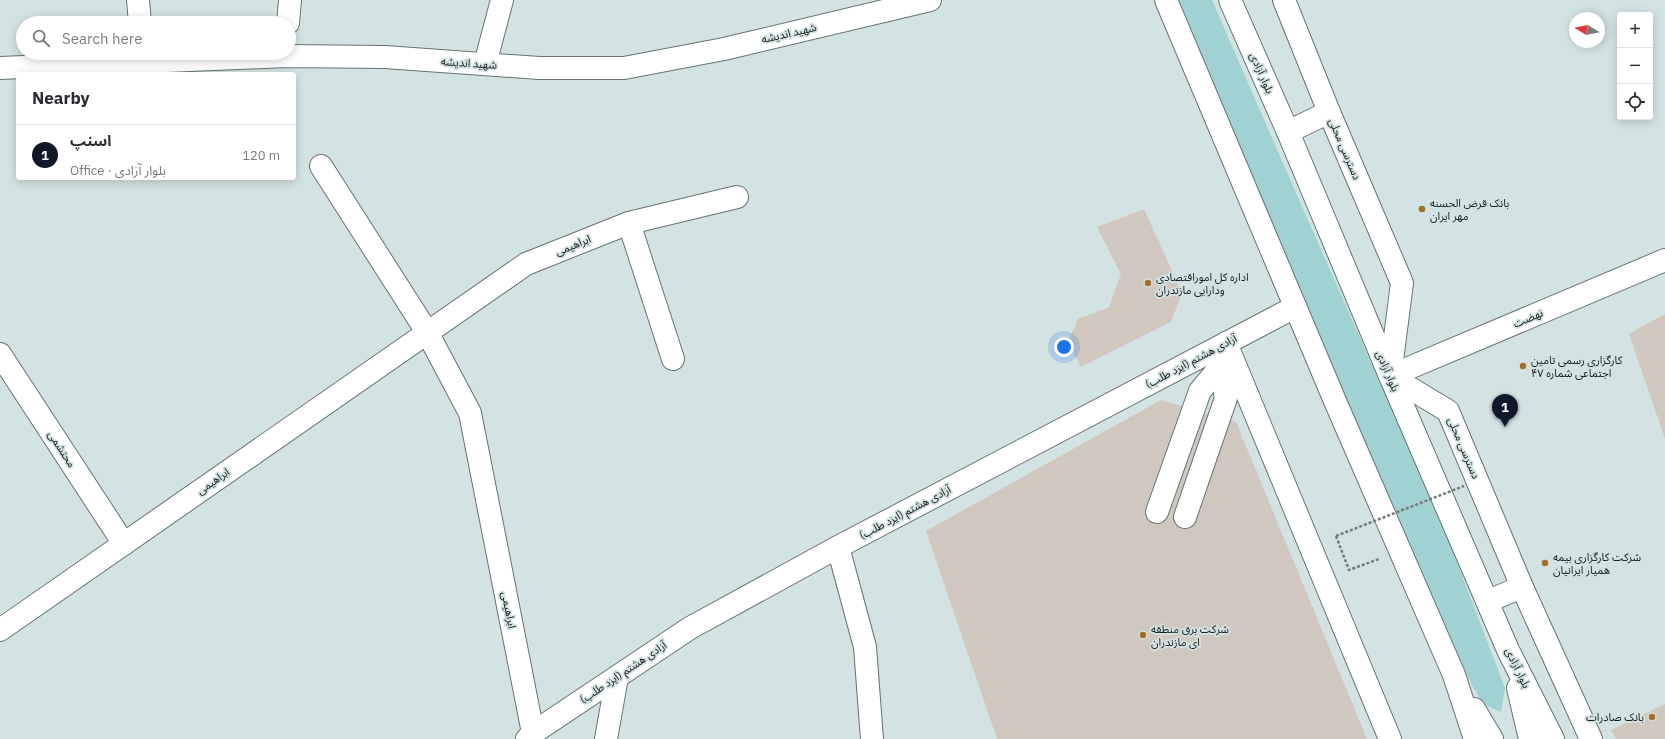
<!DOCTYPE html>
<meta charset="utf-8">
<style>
:root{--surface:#fff;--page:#f2f2f3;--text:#2b2b33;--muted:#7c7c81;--line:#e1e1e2;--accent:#111827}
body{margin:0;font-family:"IBM Plex Sans","Noto Sans Arabic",sans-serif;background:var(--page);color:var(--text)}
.controls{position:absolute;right:12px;top:12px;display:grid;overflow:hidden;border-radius:4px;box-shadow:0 2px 10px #0003}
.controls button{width:36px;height:36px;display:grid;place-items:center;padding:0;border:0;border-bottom:1px solid var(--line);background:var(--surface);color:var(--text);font:20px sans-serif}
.compass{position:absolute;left:1569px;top:12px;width:36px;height:36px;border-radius:50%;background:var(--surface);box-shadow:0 2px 10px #0003;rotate:280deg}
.you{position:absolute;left:1064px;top:347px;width:14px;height:14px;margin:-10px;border:3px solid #fff;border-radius:50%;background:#1a73e8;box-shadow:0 0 0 6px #1a73e833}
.badge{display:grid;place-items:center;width:26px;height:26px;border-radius:50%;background:var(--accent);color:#fff;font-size:13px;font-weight:700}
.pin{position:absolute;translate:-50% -33px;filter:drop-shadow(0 1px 2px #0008)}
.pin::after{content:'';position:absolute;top:21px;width:14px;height:12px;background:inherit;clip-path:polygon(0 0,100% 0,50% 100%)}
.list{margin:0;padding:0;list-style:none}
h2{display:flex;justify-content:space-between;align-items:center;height:52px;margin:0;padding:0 16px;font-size:17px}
h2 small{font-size:13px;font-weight:400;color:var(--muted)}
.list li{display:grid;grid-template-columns:26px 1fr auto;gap:12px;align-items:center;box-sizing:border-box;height:56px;padding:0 16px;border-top:1px solid var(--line)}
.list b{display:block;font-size:15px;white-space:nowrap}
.list p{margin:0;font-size:13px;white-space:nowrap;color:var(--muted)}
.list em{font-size:13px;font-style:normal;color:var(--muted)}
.icon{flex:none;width:22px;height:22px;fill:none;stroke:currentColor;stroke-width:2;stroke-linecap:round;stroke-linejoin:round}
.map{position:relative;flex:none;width:1665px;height:739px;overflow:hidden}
.search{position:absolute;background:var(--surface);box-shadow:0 2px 10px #0003;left:16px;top:16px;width:280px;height:44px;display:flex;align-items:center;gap:10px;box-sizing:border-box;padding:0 14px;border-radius:22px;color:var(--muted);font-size:15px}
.panel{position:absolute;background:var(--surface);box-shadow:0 2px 10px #0003;left:16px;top:72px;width:280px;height:108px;border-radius:4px}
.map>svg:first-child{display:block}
</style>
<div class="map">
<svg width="1665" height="739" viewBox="0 0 1665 739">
<rect width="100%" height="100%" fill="#d3e2e2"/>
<polygon fill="#a0d1d3" points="1175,0 1212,0 1282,161 1443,526 1505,688 1501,712 1483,704 1462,667 1397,521"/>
<g fill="#d0c8be">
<polygon points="1144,209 1182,293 1171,322 1081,367 1068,342 1078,319 1109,307 1121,274 1097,227"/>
<polygon points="1665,314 1665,439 1629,334"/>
<polygon points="1161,400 1236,422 1367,739 997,739 926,531"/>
<polygon points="1665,704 1665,739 1616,739 1611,730"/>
</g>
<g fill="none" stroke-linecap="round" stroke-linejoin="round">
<defs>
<g id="minor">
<polyline points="138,0 140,23"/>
<polyline points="1284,0 1329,112 1402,283 1390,376 1448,411 1522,587 1591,739"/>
<polyline points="288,23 290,0"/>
<polyline points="485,64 502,0"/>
<polyline points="0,68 287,56 385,57 539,68 624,68 724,49 930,0"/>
<polyline points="1288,132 1329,112"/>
<polyline points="321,166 427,332 470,413 533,733"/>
<polyline points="629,223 673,359"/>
<polyline points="1226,343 1390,739"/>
<polyline points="0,354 124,544"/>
<polyline points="1157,512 1200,391 1220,367 1226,343"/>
<polyline points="1185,517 1226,398 1220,367"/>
<polyline points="838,547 865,647 872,739"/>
<polyline points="1488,601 1522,587"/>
<polyline points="0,630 526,264 629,223 737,197"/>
<polyline points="527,739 533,733 690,628 838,547 1295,307"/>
<polyline points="606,739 617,677"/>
</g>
<g id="major">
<polyline points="1166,0 1335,401 1454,675 1475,739"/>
<polyline points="1230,0 1288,132 1390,376 1508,650 1553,739"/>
<polyline points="1390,376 1665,260"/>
<polyline points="1518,688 1530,739"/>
<polyline points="1474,709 1492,739"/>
</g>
</defs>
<use href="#minor" stroke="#667373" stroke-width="24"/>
<use href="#major" stroke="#667373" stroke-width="24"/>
<polyline stroke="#727b7b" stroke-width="2.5" stroke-dasharray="3 2" stroke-linecap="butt" points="1336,536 1349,570 1379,559"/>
<use href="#minor" stroke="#fff" stroke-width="22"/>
<use href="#major" stroke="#fff" stroke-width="22"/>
<polyline stroke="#727b7b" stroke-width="2.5" stroke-dasharray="3 2" stroke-linecap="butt" points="1336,536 1464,486"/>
</g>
<g fill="#a46f28" stroke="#d3e2e2" stroke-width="1.5">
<circle cx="1422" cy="209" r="4"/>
<circle cx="1148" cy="283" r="4"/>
<circle cx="1523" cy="366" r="4"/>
<circle cx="1545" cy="563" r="4"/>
<circle cx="1143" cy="635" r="4"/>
<circle cx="1652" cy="717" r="4"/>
</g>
<g text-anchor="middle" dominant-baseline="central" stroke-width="3.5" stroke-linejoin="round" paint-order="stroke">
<g font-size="11" fill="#181d1d" stroke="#d3e2e2">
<text transform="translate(789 33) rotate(-13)">شهید اندیشه</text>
<text transform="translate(469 63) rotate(4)">شهید اندیشه</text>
<text transform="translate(1262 73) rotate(66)">بلوار آزادی</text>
<text transform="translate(1345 149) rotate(67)">دسترسی محلی</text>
<text transform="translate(573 245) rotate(-22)">ابراهیمی</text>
<text transform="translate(1528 318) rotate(-23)">نهضت</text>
<text transform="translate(1191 361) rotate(-28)">آزادی هشتم (ایزد طلب)</text>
<text transform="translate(1388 371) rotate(67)">بلوار آزادی</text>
<text transform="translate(1464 448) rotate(67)">دسترسی محلی</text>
<text transform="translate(62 449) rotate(57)">محتشمی</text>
<text transform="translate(213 481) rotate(-35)">ابراهیمی</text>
<text transform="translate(905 512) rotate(-28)">آزادی هشتم (ایزد طلب)</text>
<text transform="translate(509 610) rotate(79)">ابراهیمی</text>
<text transform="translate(1518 668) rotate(64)">بلوار آزادی</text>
<text transform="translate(623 672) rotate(-34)">آزادی هشتم (ایزد طلب)</text>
</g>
<g font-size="11" fill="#181d1d" stroke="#d3e2e2" text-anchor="start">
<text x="1430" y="203">بانک قرض الحسنه<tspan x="1430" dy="13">مهر ایران</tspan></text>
<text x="1156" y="277">اداره کل اموراقتصادی<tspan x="1156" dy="13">ودارایی مازندران</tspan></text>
<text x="1531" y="360">کارگزاری رسمی تامین<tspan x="1531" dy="13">اجتماعی شماره ۴۷</tspan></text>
<text x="1553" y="557">شرکت کارگزاری بیمه<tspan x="1553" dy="13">همیار ایرانیان</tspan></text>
<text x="1151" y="629">شرکت برق منطقه<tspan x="1151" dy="13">ای مازندران</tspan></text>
<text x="1644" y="717" text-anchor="end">بانک صادرات</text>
</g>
</g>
</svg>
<div class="controls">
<button>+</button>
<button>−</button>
<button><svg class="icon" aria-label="locate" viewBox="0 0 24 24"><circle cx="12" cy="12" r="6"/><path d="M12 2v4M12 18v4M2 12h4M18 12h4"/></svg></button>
</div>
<svg class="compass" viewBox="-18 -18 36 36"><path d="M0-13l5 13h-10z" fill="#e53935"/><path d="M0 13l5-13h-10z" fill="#7c7c81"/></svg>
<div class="you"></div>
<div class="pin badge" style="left:1505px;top:427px">1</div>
<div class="search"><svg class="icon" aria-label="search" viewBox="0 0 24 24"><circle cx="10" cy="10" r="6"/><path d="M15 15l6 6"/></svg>Search here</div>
<section class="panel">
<h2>Nearby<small></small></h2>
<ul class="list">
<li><span class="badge">1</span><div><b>اسنپ</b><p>Office · بلوار آزادی</p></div><em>120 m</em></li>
</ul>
</section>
</div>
